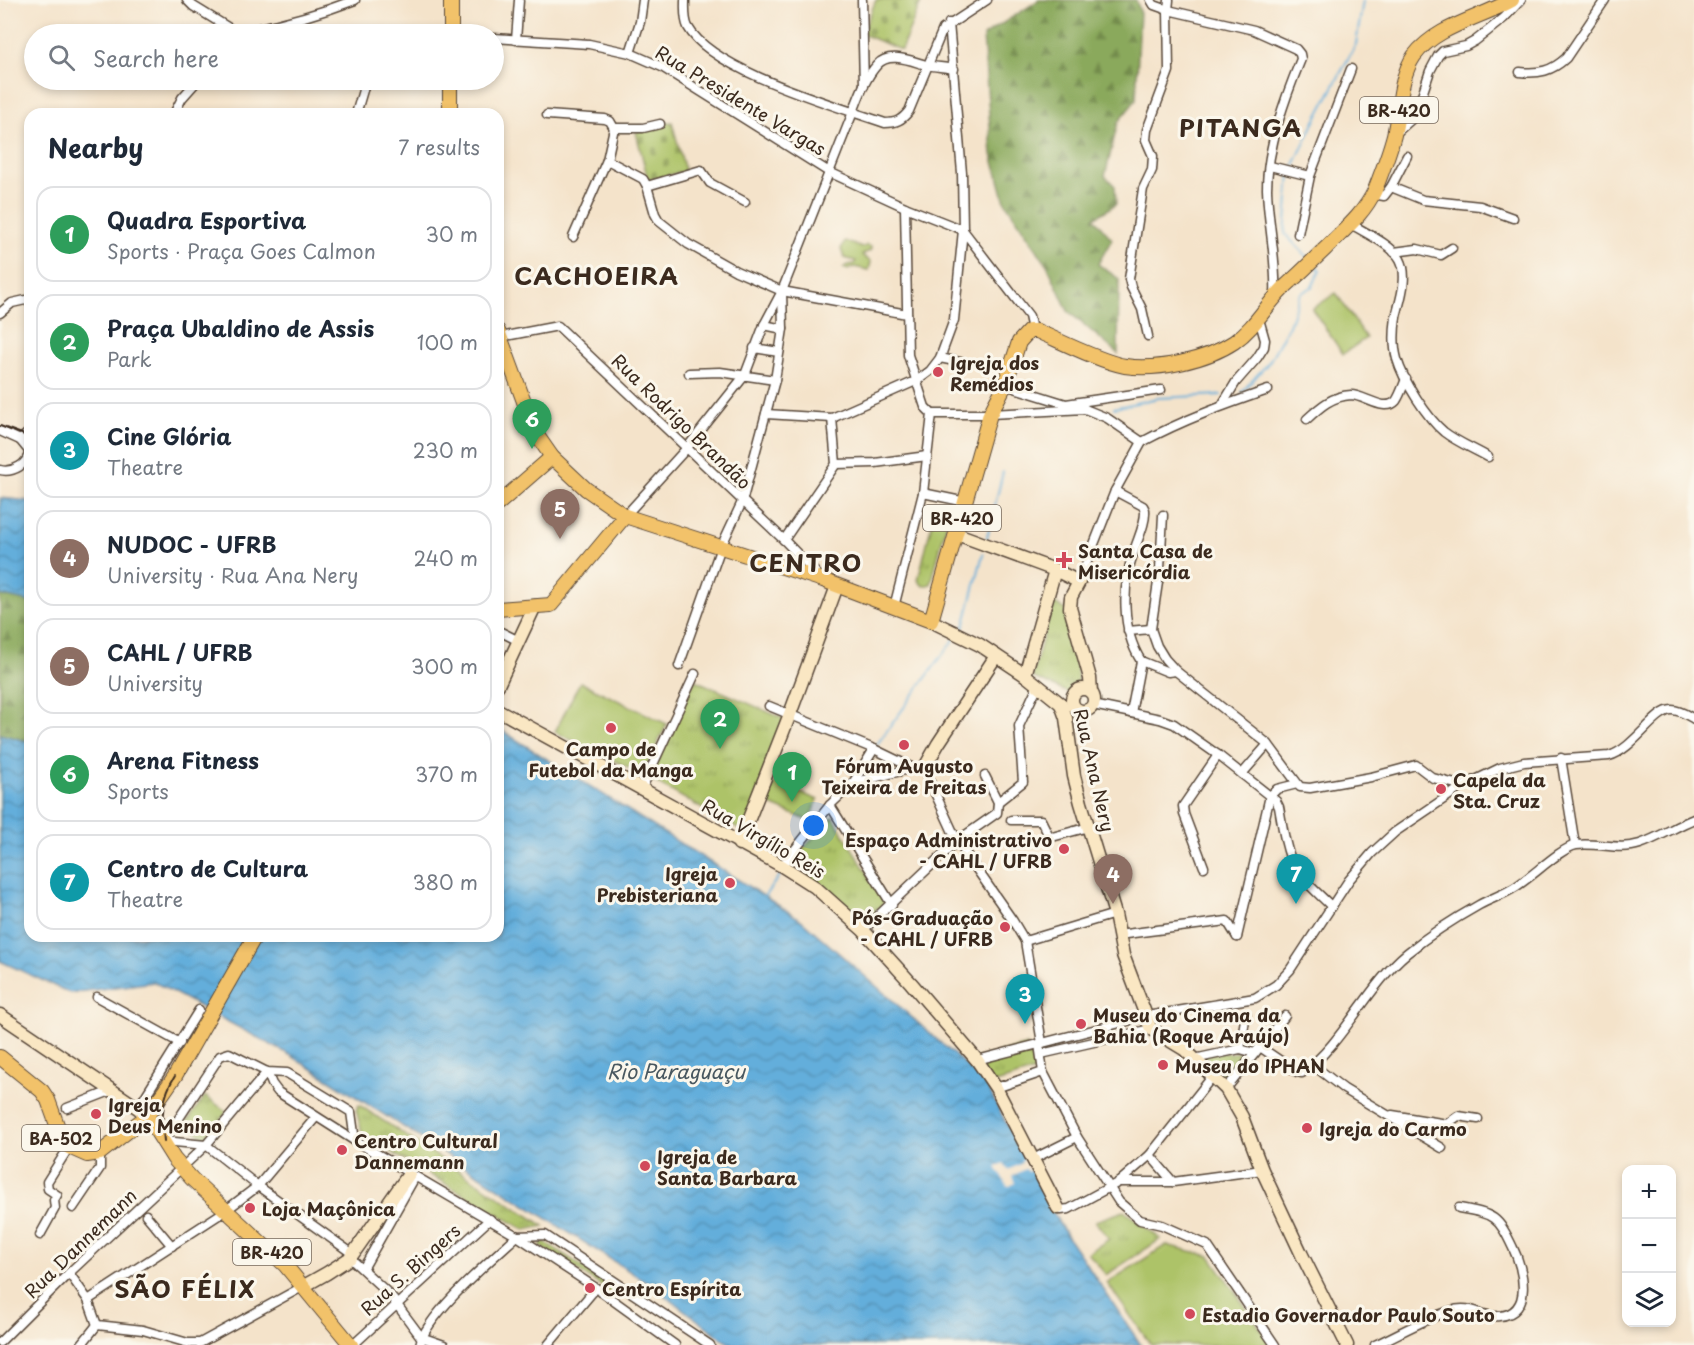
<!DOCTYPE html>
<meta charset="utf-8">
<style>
:root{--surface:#fff;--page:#f2f2f3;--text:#1f2937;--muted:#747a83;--line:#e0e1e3;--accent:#d93025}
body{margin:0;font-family:"Playpen Sans",sans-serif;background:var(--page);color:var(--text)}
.controls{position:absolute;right:18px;bottom:18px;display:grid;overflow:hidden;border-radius:12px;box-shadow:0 3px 9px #0003}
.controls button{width:54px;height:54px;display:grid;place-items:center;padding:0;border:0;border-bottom:2px solid var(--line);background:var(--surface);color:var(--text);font:30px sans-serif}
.you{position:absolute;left:814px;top:826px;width:21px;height:21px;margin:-15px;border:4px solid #fff;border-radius:50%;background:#1a73e8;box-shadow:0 0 0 9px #1a73e833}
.badge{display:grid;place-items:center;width:39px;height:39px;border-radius:50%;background:var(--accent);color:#fff;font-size:20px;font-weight:700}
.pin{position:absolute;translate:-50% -50px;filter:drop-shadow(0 2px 3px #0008)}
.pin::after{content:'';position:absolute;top:32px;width:21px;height:18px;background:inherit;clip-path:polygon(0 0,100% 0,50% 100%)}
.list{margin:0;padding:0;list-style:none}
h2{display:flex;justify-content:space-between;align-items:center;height:78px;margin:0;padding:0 24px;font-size:26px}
h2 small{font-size:20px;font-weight:400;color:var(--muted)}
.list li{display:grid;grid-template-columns:39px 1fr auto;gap:18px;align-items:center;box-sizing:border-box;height:96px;margin:0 12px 12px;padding:0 12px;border:2px solid var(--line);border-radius:18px}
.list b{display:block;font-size:22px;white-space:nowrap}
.list p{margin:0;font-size:20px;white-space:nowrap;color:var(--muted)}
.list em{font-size:20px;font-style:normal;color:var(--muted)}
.icon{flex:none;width:33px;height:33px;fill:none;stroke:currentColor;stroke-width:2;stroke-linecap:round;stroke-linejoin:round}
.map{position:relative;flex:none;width:1694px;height:1345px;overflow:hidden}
.search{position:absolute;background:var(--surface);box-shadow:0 3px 9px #0003;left:24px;top:24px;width:480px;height:66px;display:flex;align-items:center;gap:15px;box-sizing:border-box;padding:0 21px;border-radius:33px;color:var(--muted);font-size:22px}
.panel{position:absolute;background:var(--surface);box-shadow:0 3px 9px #0003;left:24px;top:108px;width:480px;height:834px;border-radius:18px}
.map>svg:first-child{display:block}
</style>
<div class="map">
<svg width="1694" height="1345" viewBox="0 0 1694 1345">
<defs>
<pattern id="forest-firs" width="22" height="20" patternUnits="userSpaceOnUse" patternTransform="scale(1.5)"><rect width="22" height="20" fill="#8aa95c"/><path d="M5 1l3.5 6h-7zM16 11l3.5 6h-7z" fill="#728a4b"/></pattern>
<pattern id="cemetery-stones" width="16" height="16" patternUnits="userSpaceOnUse" patternTransform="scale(1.5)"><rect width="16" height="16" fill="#adc367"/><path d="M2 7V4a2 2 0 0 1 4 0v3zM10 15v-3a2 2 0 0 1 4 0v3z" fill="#8e9f54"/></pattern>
<pattern id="park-tufts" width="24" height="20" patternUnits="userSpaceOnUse" patternTransform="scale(1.5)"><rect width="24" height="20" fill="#adc367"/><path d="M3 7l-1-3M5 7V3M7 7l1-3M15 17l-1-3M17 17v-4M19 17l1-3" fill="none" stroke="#8e9f54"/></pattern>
<pattern id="water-waves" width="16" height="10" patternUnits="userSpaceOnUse" patternTransform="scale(1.5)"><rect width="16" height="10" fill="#63aedb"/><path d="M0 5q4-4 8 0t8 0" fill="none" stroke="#538eb1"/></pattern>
</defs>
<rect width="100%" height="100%" fill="#fbf7ec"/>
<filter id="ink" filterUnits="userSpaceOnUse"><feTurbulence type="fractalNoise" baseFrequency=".0167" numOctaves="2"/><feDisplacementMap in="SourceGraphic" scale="12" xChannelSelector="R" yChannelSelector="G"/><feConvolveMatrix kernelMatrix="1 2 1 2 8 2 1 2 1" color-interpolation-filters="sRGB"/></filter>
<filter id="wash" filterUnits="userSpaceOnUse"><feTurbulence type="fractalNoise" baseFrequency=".008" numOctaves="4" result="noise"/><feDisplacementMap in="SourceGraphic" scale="24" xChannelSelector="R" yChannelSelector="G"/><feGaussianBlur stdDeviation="1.35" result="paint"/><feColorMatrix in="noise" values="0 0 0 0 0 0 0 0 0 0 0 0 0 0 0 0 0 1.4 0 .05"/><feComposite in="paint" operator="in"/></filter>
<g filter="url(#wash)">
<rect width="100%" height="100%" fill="#f4e3ca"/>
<g fill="#adc367" stroke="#747642" stroke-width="1.5">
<polygon points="845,241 862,248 867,245 871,247 871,250 862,255 871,262 869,270 854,267 848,270 843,268 847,265 854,264 856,261 844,258 841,249"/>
<polygon points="1336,293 1366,338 1343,354 1312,309"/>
<polygon points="580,682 667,724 642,774 555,732"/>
<polygon points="775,782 818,800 809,821 766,803"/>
<polygon points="1166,1245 1210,1256 1272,1345 1151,1345 1107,1283"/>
</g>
<g fill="url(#forest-firs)" stroke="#626a3d" stroke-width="1.5">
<polygon points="1039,0 1136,0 1140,11 1136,100 1118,122 1105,176 1115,186 1116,204 1094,218 1112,239 1098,264 1119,279 1118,354 1068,311 1047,265 1005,202 992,154 983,36"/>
<polygon points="0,595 30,602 30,742 0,734"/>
</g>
<g fill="url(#cemetery-stones)" stroke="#747642" stroke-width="1.5">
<polygon points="876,0 922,0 901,50 862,34"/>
<polygon points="672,122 685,171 648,180 636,132"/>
</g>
<g fill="url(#park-tufts)" stroke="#747642" stroke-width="1.5">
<polygon points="934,514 948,517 931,584 923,586 918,580"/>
<polygon points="1053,602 1071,613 1078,681 1069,693 1032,677"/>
<polygon points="695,680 789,721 745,833 648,778"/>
<polygon points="833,817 885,902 863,922 792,860"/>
<polygon points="1027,1045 1035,1071 989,1085 974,1060"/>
<polygon points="1249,1052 1226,1080 1202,1054"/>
<polygon points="205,1096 227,1112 205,1139 186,1123"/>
<polygon points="359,1105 544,1226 525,1230 363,1136 356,1110"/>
<polygon points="1124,1211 1161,1239 1106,1275 1088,1253 1109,1239 1095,1221"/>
<polygon points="543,1241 622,1292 618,1297 540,1246"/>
</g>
<g fill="url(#water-waves)" stroke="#4f6c7c" stroke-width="1.5">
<polygon points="0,498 30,501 30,602 0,595"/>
<polygon points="498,728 800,919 984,1081 1060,1225 1141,1345 731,1345 648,1283 292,1056 154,982 70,993 0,961 0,734 30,742 30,936 498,936"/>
</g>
<polygon fill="#f4e3ca" points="1027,1156 1033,1169 1028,1172 1026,1169 1012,1176 1015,1183 1008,1187 996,1167 1004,1163 1008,1170 1022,1163 1021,1160"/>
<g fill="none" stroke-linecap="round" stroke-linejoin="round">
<g stroke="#63aedb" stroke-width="2">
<polyline points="1292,169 1314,123 1356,44 1363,0"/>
<polyline points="1290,174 1285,234 1308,258"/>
<polyline points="1242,392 1269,362 1289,325 1300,294 1312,287 1320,270 1316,266"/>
<polyline points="1114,408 1158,398 1221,395"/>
<polyline points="987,538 1003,472"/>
<polyline points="960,631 964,627 983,554"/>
<polyline points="875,747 955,638"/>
<polyline points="764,897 782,872"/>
</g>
</g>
</g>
<g filter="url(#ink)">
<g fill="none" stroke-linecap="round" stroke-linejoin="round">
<defs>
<g id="street">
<path d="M187,0L193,6L237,33C278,25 316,15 355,0"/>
<path d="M685,0C685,9 684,19 688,27C712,71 837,106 885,123C896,123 902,120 909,111L943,29L987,0"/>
<polyline points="862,0 864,86"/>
<polyline points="1151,0 1154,5 1168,10 1169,0"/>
<polyline points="494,38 589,44 630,53 662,67 829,172 905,207 963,230"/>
<polyline points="516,40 519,0"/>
<polyline points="630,53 640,22 643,0"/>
<path d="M1520,72C1539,74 1552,71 1566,58L1605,0"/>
<polyline points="174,114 182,98 198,80"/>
<polyline points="356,114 366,80"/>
<polyline points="547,115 605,119 610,121 614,128"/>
<polyline points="1395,134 1415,116 1430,71 1438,56 1443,51 1466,46 1475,41 1504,18 1521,0"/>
<polyline points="607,160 643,179 647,186 655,214 659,221 688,244 736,271 782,291 907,314"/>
<polyline points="1270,166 1310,176"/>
<polyline points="647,186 701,170 710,183 745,202"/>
<polyline points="1391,187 1423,200 1480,206 1513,218"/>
<polyline points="1373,194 1384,196 1391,187 1407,156"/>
<path d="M1351,224C1364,232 1392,245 1400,259C1409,276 1400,300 1396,317C1394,331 1393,345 1397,359C1403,380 1427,418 1444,432C1457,442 1474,449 1488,457"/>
<polyline points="963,230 1029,316 1032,330"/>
<polyline points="1298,234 1310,176 1351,69"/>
<polyline points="573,237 607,160 614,128 643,128 660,124"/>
<polyline points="1394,252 1417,249 1441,255 1452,248"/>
<polyline points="0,313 12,303 30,299"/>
<polyline points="764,325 783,329"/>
<path d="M1148,336L1142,309L1131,287L1129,279L1143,189L1152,170L1153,156L1146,140L1147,130L1169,71L1168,10L1254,30L1296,49L1300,54L1301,59C1285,98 1267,147 1267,189C1268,225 1277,258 1275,296"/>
<polyline points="500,337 558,326 784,540 820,577"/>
<polyline points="754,348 779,352"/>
<polyline points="940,358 964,363"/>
<polyline points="689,373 720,372 775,380"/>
<polyline points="1005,385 1066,404 1161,390"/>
<polyline points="1222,405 1236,382 1257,358 1264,347 1265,340 1259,319"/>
<polyline points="1080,407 1107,418 1142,442"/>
<polyline points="766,414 832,418 918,380 930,371 940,358 954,320 963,230 962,173 949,23"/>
<polyline points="932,414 990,414 1085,409"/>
<path d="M1307,419C1320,407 1332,396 1351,395C1364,395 1385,413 1396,401C1400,395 1403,386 1406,379"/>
<polyline points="0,431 20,440"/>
<path d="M1142,442C1183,420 1224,405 1268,390"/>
<polyline points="836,464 875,463 927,456"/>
<path d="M0,470C13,473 29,464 29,451L20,440L28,433"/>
<path d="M1115,491L1143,506L1145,510C1146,523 1138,538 1134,551C1122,585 1121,629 1141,661L1131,713"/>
<polyline points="923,493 966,502"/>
<polyline points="1163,515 1160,569 1151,629 1157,646 1165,659 1176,671 1268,744 1300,787 1310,788 1371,777 1416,765 1433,778 1463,786"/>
<path d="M625,516L686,449L745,375L764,325L782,291L853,112C859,97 865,78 877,65C889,51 911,61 926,65C935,67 944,67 954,69"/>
<polyline points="784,540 836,464 832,418"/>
<polyline points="1079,582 1115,491 1142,442"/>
<polyline points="894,607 923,493 932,414 925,407 908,355 905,207"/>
<polyline points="1128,631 1151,629"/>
<polyline points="498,633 501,632 519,641"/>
<polyline points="1141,661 1168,672 1176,671"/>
<polyline points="679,666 721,547 742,502 775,380 783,329 782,291"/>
<path d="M1093,705L1160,719L1174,724L1218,755L1276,801L1279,807C1282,823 1284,841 1290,857C1298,877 1317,892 1332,907"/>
<polyline points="769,706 874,749 913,768 924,769 957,841 1013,921 1025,941 1042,1043"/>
<polyline points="1561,758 1575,845"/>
<polyline points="1242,774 1268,744"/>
<polyline points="853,783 913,768"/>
<polyline points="642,788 695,674"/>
<polyline points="1270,796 1277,789 1297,784"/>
<polyline points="998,802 1023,782 1019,726 1038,685"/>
<polyline points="830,805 892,905"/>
<polyline points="1011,820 1041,820 1048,834 1052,837 1089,827"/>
<polyline points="782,866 830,805 853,783 874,749"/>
<polyline points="1204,867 1184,814 1183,806 1218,755"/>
<polyline points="863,930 957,841 997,813 998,802 985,776"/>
<polyline points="1118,935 1227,921 1237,937"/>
<polyline points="1237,937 1270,796"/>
<polyline points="1025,941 1115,914"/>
<polyline points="97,997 180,1043"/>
<polyline points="1039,1044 1043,1072 1077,1137 1119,1202 1140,1220 1162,1225 1207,1245 1275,1345"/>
<path d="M1260,1047L1297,1072L1302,1073C1344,1043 1367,986 1407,953C1429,935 1454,919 1479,905C1490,899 1502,895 1512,889C1529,880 1559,849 1576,845C1597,842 1619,851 1640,844C1658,838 1676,826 1694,819"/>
<polyline points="1240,1049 1246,1014"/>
<polyline points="1041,1054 1151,1029"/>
<polyline points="1194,1059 1240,1049 1255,1053"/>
<path d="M977,1060L1147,1016L1255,998L1276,985L1290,970L1349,880L1372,853L1395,832L1463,786L1500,768L1524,762L1609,756C1634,749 1655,710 1672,710C1680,710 1687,715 1694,719"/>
<polyline points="1313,1065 1344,1089 1442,1148"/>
<polyline points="267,1072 272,1084 278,1092 355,1141 517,1236 596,1288 675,1345"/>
<polyline points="996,1088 1043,1072"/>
<polyline points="1226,1089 1285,1016"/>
<polyline points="67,1108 113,1090"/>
<polyline points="138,1108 199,1010"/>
<polyline points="1392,1115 1447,1124 1458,1116 1478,1119"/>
<polyline points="1150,1155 1173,1182"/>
<polyline points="1033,1159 1077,1137"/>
<polyline points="1119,1182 1173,1182 1262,1170"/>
<polyline points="73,1208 100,1168 100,1153"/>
<polyline points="1058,1208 1061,1210 1069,1209 1119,1182 1150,1155 1212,1077"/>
<polyline points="146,1215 172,1246"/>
<polyline points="40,1235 55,1208 54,1200 57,1195 48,1189 47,1182 69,1147"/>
<polyline points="517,1236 545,1235 710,1345"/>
<polyline points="353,1254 258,1186 206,1145 164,1141 220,1056 229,1053 267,1072 287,1073 351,1112 355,1141"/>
<polyline points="350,1258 389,1294 421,1337 444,1345"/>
<polyline points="363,1269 415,1177"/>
<polyline points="69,1273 88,1300 97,1325"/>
<polyline points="88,1300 225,1211 258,1186 316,1117"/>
<polyline points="97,1325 143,1330 188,1343 200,1343 304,1286"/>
<polyline points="0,1342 69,1273 206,1145 267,1072"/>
<polyline points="81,1345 97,1325"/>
<polyline points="353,1345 490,1219"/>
<path d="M420,1345C425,1316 493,1258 517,1236"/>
<polyline points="548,1345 596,1288"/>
<path d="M1375,1345C1399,1334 1426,1318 1450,1311C1473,1304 1481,1318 1499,1316C1534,1314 1523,1268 1513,1248C1498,1216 1494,1214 1459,1208"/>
</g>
<g id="secondary">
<polyline points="957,534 1055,570 1079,582 1071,597 1070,608 1090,678 1091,692"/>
<polyline points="931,621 980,645 1025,675 1061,704"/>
<polyline points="1025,675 1055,570"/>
<polyline points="498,685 535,606"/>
<circle cx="1083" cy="700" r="11"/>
<polyline points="1061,704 1066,718 1074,776 1081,803 1115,914 1123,955 1151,1029 1184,1049 1226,1089 1242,1117 1262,1170 1302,1255 1347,1345"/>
<polyline points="498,710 782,866 815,887 863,930 911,983 977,1060 996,1088 1058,1208"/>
<polyline points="924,769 938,744 996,656"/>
<polyline points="739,844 790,714 837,586"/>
<polyline points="0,1015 138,1108 147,1116"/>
<polyline points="304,1286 327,1273 350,1258 409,1174"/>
</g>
<g id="primary">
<polyline points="451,0 451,34"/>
<polyline points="450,114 450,80"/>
<path d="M498,331L536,434L552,457L586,489L625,516L823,580L931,621L990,414L1005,385L1019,342L1029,331H1037C1060,341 1101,362 1125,366C1157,371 1207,360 1234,342C1257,326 1268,301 1289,283C1302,272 1313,260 1325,249C1343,231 1364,214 1375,190C1382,172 1389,154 1394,135C1400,110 1399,78 1414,56C1436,26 1481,18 1512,0"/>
<polyline points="498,504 552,457"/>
<polyline points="498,609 551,605 625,516"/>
<polyline points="0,1057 42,1091 48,1100 61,1136 69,1147 87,1155 100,1153 147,1116 175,1076 255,936"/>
<polyline points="147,1116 174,1159 192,1179 285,1265 351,1345"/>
</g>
</defs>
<use href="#street" stroke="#574638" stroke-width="11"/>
<use href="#secondary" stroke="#574638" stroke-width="15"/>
<use href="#primary" stroke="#574638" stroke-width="16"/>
<use href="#street" stroke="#fff" stroke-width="8"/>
<use href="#secondary" stroke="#fae7c3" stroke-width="12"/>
<use href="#primary" stroke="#f2c26a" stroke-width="14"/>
<g stroke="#3b2a1e" stroke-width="2">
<polyline points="0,426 30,437"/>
<path d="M164,1141C161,1117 162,1096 175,1076"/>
</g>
</g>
</g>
<g fill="#d1495b" stroke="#fbf7ec" stroke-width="2">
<circle cx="938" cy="372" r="6"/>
<path d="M1061 551h6v6h6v6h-6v6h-6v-6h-6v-6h6z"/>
<circle cx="611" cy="728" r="6"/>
<circle cx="904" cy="745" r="6"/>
<circle cx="1441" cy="789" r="6"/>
<circle cx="1064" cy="849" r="6"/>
<circle cx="730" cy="883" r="6"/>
<circle cx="1005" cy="927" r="6"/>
<circle cx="1081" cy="1024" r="6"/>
<circle cx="1163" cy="1065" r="6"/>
<circle cx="96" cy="1114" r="6"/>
<circle cx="1307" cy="1128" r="6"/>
<circle cx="342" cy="1150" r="6"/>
<circle cx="645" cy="1166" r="6"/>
<circle cx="250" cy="1208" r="6"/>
<circle cx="590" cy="1288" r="6"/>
<circle cx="1190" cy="1314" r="6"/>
</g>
<g text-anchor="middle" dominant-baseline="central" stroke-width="6" stroke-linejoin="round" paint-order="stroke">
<g fill="#fbf7ec" stroke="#75685c" stroke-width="1.5">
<rect x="1360" y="97" width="78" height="26" rx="4.5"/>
<rect x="923" y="505" width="78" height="26" rx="4.5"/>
<rect x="22" y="1125" width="78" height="26" rx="4.5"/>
<rect x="233" y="1239" width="78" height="26" rx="4.5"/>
</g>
<g font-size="16" font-weight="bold" fill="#3b2a1e">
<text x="1399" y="110">BR-420</text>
<text x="962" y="518">BR-420</text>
<text x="61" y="1138">BA-502</text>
<text x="272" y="1252">BR-420</text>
</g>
<g font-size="18" fill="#3b2a1e" stroke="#fbf7ec">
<text transform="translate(741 100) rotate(31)">Rua Presidente Vargas</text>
<text transform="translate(682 421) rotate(44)">Rua Rodrigo Brandão</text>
<text transform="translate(1095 770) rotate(77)">Rua Ana Nery</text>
<text transform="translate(764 838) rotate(30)">Rua Virgílio Reis</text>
<text transform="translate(80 1243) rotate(-44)">Rua Dannemann</text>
<text transform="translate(410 1269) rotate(-42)">Rua S. Bingers</text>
</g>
<g font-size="18" font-weight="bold" fill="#3b2a1e" stroke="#fbf7ec" text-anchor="start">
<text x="950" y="362">Igreja dos<tspan x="950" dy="21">Remédios</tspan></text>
<text x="1078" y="550">Santa Casa de<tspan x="1078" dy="21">Misericórdia</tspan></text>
<text x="611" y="748" text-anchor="middle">Campo de<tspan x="611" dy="21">Futebol da Manga</tspan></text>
<text x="904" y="765" text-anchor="middle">Fórum Augusto<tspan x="904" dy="21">Teixeira de Freitas</tspan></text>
<text x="1453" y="779">Capela da<tspan x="1453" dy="21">Sta. Cruz</tspan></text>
<text x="1052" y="839" text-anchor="end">Espaço Administrativo<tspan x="1052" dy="21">- CAHL / UFRB</tspan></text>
<text x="718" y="873" text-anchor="end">Igreja<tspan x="718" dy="21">Prebisteriana</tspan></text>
<text x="993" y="917" text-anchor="end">Pós-Graduação<tspan x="993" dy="21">- CAHL / UFRB</tspan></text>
<text x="1093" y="1014">Museu do Cinema da<tspan x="1093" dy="21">Bahia (Roque Araújo)</tspan></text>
<text x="1175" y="1065">Museu do IPHAN</text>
<text x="108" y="1104">Igreja<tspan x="108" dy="21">Deus Menino</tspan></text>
<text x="1319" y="1128">Igreja do Carmo</text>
<text x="354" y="1140">Centro Cultural<tspan x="354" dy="21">Dannemann</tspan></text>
<text x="657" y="1156">Igreja de<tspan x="657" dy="21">Santa Barbara</tspan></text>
<text x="262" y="1208">Loja Maçônica</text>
<text x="602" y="1288">Centro Espírita</text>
<text x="1202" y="1314">Estadio Governador Paulo Souto</text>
</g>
<g font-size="20" font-style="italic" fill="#495860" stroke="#fbf7ec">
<text x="676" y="1071">Rio Paraguaçu</text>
</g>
<g font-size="24" font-weight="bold" letter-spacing="1.5" fill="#3b2a1e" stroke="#fbf7ec">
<text x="1241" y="127">PITANGA</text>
<text x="597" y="275">CACHOEIRA</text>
<text x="806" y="562">CENTRO</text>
<text x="185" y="1288">SÃO FÉLIX</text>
</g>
</g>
</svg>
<div class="controls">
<button>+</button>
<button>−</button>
<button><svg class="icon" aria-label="layers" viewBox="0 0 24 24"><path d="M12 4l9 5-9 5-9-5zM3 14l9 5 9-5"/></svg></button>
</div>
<div class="you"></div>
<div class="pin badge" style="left:792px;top:802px;background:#2e9e5b">1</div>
<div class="pin badge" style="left:720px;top:749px;background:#2e9e5b">2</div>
<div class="pin badge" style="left:1025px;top:1024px;background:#0f9aa8">3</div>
<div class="pin badge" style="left:1113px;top:904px;background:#8d6e63">4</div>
<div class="pin badge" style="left:560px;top:539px;background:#8d6e63">5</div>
<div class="pin badge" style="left:532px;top:449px;background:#2e9e5b">6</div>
<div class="pin badge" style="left:1296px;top:904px;background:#0f9aa8">7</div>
<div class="search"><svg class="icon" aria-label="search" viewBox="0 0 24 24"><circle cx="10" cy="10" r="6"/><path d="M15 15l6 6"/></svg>Search here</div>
<section class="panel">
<h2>Nearby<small>7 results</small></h2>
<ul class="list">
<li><span class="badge" style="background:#2e9e5b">1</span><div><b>Quadra Esportiva</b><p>Sports · Praça Goes Calmon</p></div><em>30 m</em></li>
<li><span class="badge" style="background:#2e9e5b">2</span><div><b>Praça Ubaldino de Assis</b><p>Park</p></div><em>100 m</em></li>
<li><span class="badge" style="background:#0f9aa8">3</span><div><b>Cine Glória</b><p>Theatre</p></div><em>230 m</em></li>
<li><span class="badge" style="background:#8d6e63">4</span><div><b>NUDOC - UFRB</b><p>University · Rua Ana Nery</p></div><em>240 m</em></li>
<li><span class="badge" style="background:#8d6e63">5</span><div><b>CAHL / UFRB</b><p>University</p></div><em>300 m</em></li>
<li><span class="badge" style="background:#2e9e5b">6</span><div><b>Arena Fitness</b><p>Sports</p></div><em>370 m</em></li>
<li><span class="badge" style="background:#0f9aa8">7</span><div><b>Centro de Cultura</b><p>Theatre</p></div><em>380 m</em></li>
</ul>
</section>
</div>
